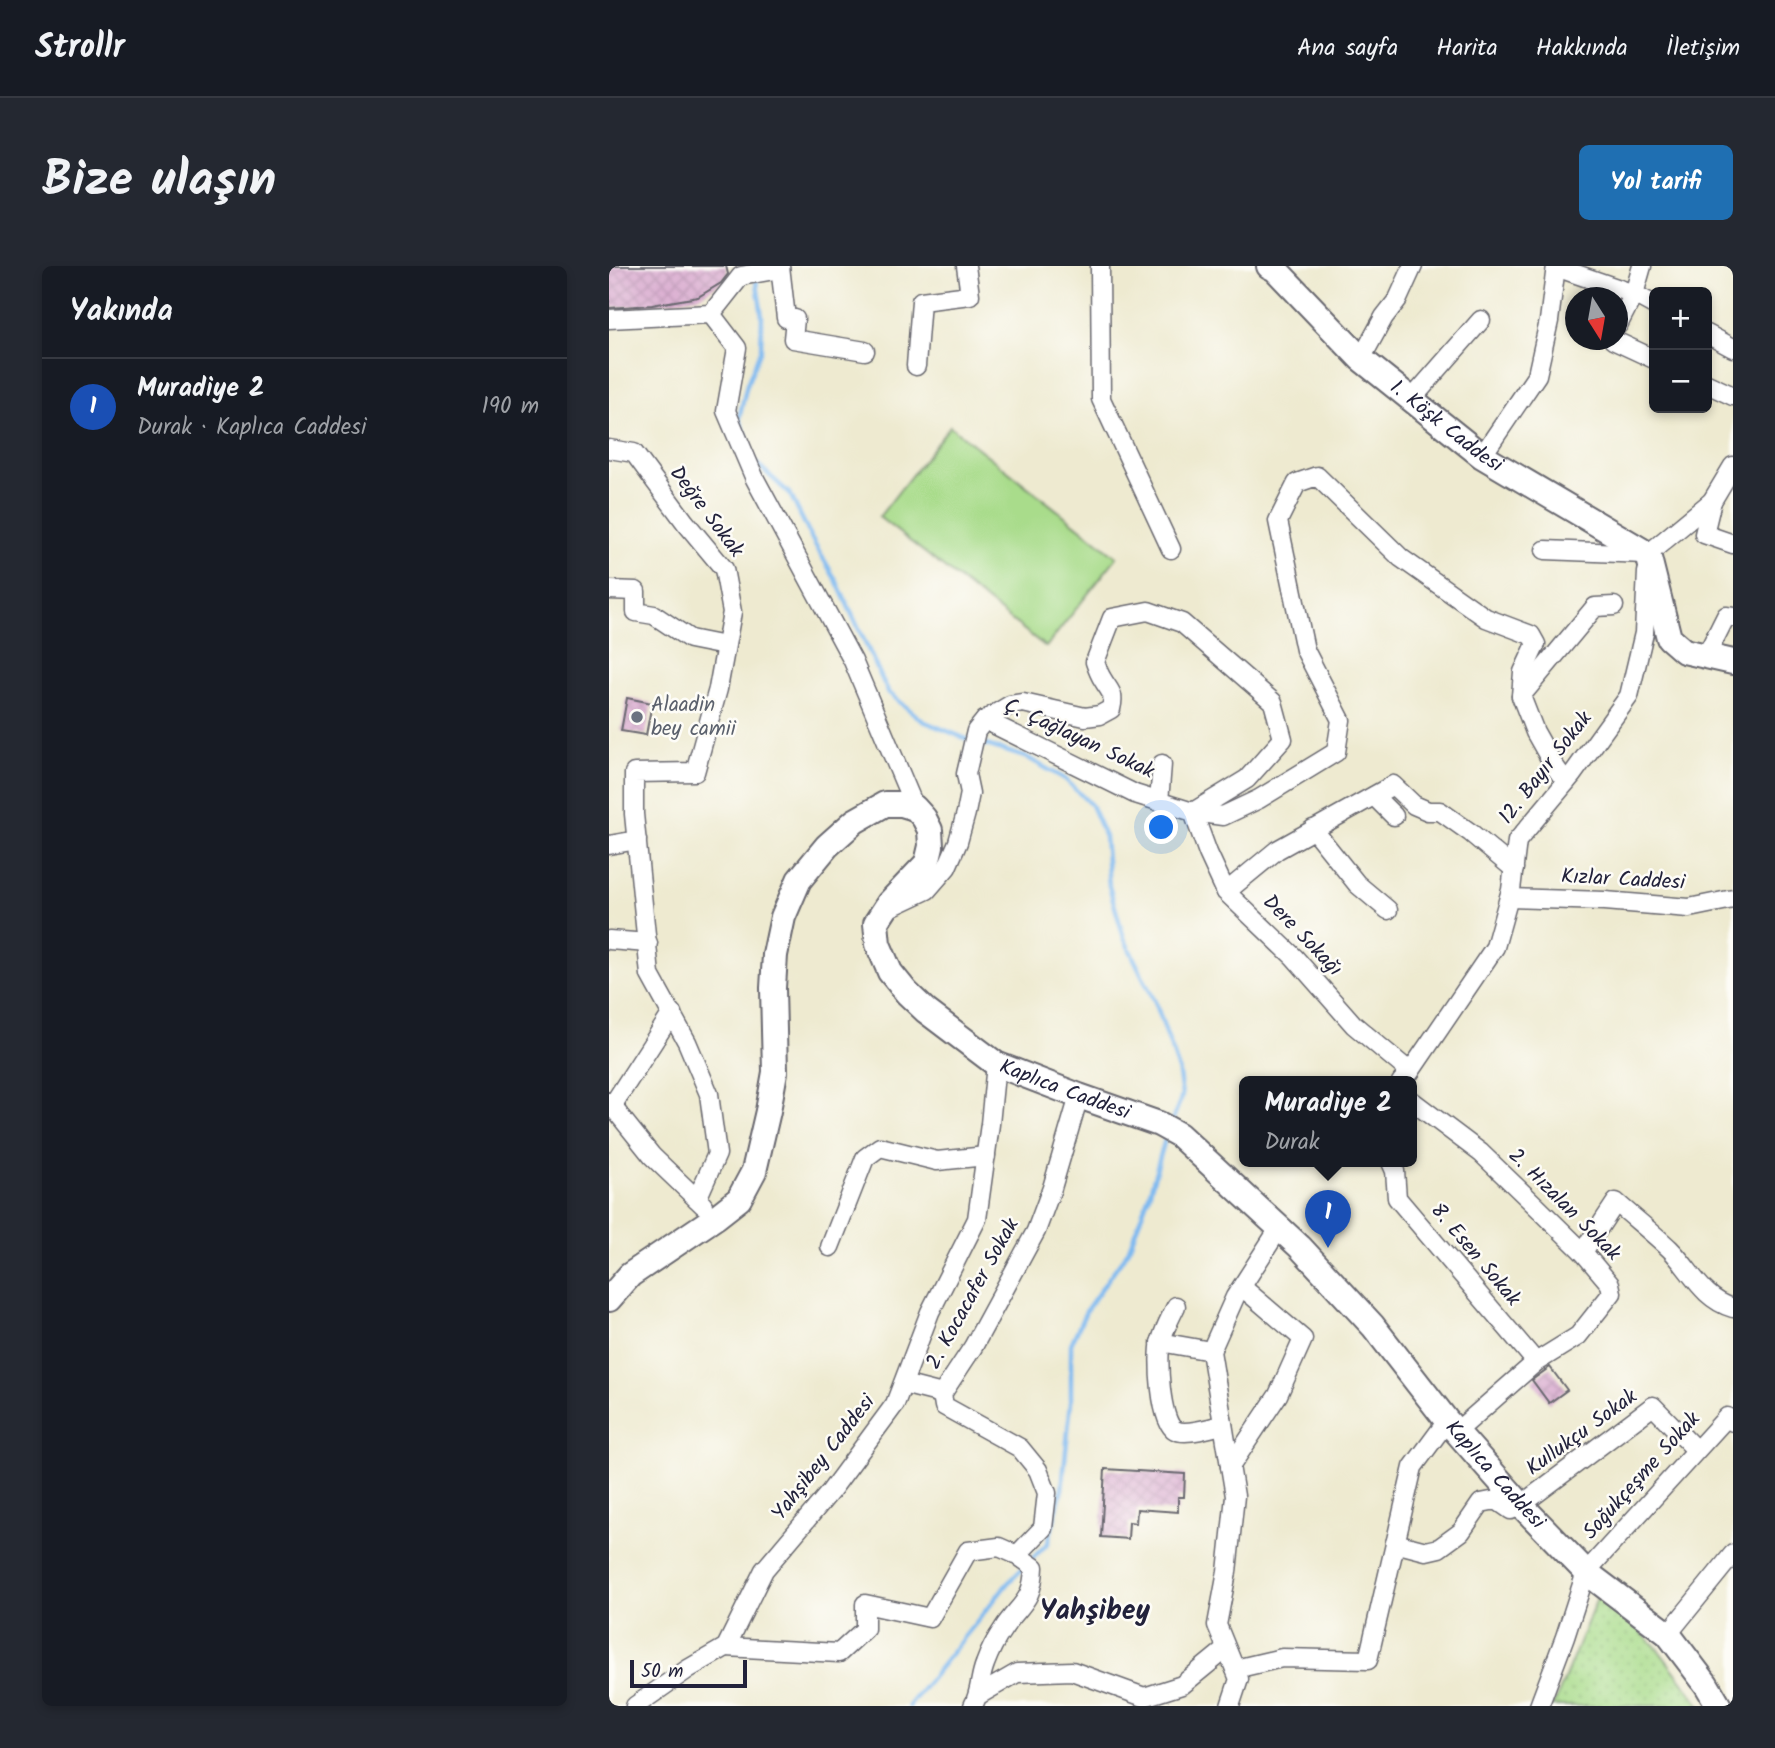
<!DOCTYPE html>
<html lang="tr">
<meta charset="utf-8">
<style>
:root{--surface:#171b24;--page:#242831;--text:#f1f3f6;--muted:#9ea1a6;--line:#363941;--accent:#1f6fb2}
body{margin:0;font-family:Kalam,sans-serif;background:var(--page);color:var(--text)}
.controls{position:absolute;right:21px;top:21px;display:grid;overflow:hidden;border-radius:10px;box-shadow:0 4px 10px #0003}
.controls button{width:63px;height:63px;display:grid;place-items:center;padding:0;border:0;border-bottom:2px solid var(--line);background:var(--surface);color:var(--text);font:35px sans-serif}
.compass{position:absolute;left:956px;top:21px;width:63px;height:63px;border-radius:50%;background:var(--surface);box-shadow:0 4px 10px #0003;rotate:169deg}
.scale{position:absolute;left:21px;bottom:18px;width:117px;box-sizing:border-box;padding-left:7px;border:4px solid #22223b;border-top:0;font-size:19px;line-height:24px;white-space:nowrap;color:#22223b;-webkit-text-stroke:5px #fdfcf7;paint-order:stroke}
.you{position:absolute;left:553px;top:562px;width:24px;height:24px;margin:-18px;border:5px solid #fff;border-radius:50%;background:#1a73e8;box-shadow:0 0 0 10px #1a73e833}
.badge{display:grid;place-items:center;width:46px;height:46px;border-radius:50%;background:var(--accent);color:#fff;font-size:23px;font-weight:700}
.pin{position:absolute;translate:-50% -58px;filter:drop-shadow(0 2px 4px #0008)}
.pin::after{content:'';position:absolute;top:37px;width:24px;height:21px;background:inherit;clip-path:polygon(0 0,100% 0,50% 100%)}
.popup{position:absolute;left:630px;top:810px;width:178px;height:91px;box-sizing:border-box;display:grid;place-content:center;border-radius:10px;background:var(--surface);filter:drop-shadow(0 2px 5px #0005);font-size:23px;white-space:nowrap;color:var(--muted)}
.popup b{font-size:26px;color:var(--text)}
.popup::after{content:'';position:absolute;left:50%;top:100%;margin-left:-14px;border:14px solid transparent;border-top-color:var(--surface)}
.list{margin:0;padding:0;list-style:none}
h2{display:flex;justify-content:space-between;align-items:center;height:91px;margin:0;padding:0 28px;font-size:30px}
h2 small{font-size:23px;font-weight:400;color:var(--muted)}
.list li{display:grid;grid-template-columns:46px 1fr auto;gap:21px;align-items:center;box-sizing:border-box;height:98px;padding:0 28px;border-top:2px solid var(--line)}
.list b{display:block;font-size:26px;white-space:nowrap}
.list p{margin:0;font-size:23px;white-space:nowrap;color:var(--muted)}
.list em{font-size:23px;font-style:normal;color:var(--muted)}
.map{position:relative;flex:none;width:1124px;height:1440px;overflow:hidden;border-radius:10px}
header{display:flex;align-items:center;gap:42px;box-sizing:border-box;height:98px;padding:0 35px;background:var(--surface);border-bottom:2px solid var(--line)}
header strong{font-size:33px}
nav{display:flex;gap:38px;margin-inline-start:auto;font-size:24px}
.intro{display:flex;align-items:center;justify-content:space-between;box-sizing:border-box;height:168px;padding:0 42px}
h1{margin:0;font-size:49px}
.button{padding:18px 32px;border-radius:10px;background:var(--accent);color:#fff;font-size:24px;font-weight:700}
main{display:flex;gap:42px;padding:0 42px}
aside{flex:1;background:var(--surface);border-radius:10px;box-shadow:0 4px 10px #0003}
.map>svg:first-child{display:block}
</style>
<header>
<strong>Strollr</strong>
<nav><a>Ana sayfa</a><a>Harita</a><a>Hakkında</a><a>İletişim</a></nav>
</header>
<div class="intro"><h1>Bize ulaşın</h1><a class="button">Yol tarifi</a></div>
<main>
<aside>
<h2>Yakında<small></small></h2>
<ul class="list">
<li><span class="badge" style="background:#1a4fb4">1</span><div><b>Muradiye 2</b><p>Durak · Kaplıca Caddesi</p></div><em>190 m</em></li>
</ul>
</aside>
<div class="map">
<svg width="1124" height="1440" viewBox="0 0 1124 1440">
<defs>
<pattern id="park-dots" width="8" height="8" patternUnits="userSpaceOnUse" patternTransform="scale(1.75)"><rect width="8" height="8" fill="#a9dc8b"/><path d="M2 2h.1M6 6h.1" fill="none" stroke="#91bc79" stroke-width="1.8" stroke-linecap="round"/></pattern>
<pattern id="building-cross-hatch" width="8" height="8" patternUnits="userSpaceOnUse" patternTransform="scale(1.75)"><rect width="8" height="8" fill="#d8a8ce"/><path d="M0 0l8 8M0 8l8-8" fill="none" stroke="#b990b2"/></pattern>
</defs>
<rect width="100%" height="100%" fill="#fdfcf7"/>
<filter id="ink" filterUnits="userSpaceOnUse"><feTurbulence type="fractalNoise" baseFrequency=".0143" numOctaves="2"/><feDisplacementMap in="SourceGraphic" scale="14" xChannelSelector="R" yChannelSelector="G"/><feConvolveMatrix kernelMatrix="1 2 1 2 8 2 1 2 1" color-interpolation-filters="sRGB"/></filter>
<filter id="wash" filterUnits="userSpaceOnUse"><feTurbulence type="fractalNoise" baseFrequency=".00686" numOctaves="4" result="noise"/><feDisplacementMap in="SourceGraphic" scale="28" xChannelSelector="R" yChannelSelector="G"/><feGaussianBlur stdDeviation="1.57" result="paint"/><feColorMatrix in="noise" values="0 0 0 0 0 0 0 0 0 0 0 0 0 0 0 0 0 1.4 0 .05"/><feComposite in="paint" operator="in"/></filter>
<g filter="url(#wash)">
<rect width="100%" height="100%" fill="#eeead0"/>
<polygon fill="#a9dc8b" stroke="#667f63" stroke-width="2" points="341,160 508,291 437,381 270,251"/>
<polygon fill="url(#park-dots)" stroke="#667f63" stroke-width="2" points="991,1325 1048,1382 1092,1440 942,1440 947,1434"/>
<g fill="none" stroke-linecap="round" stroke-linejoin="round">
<g stroke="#7eb9f0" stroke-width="4.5">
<polyline points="138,172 130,153 138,118 152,83 153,50 147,11"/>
<polyline points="147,197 181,228 203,273 228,316 279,426 314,455 360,474"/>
<polyline points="368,476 419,492 456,513 482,539 496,571 500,620 515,672 547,738 569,801 573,830 563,855"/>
<polyline points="422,1294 439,1277 453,1223 462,1136 462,1078 478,1043 519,985 539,932 557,870"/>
<polyline points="300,1440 398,1318 415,1301"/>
</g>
</g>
<g id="blocks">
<g fill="url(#building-cross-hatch)">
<polygon points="0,0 117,0 119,8 112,17 89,31 43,39 0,42"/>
<polygon points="18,432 43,437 37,469 12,465"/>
<polygon points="941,1101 958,1124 940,1137 923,1114"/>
<polygon points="496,1203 576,1208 575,1231 569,1231 569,1246 528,1243 527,1257 520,1256 519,1273 492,1271"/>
</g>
</g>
</g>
<g filter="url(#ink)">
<use href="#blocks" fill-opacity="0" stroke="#69686f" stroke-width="2"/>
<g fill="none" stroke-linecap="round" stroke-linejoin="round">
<defs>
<g id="minor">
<polyline points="171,0 177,52 186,53 184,73 256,85"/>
<polyline points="491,0 492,133 562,283"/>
<polyline points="947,1 1025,28 1045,39"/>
<polyline points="102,48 128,82 117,145 146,213 244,395 306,542"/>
<polyline points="0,53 102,48 132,10 171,3"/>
<polyline points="1009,59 1025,28 1033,0"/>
<polyline points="1098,68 1124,82"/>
<polyline points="1004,74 1045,93"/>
<polyline points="752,93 775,51 789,33 804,0"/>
<polyline points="307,100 312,35 361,29 357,0"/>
<polyline points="1098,118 1124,130"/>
<polyline points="802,134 872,54"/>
<polyline points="0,183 25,187 76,256 115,303 123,346 109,423 86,506 25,507 25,548 41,709 78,776 100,828 108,888 88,933"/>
<polyline points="873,190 928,109 940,55 947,0"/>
<polyline points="1103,235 1095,268 1124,278"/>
<polyline points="936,284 1036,288"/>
<polyline points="1039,288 1103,235 1124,200"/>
<polyline points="0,324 27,325 27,346 45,349 81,373 116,380"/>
<polyline points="1097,390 1117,350 1124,351"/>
<polyline points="912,430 986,341 1005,340"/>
<polyline points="376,454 526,528 584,546 614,550 650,533 727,486 732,454 696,384 669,255 688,217 708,210 792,292 877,352 922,369 927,378 914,406 912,430 926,466 944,498 957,516"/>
<polyline points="765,530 785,550"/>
<polyline points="550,536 553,498"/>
<polyline points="584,546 599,587 617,626 685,691 745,759 801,806"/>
<polyline points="704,563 748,618 779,644"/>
<polyline points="0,579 28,574"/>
<polyline points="617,626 668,584 784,519 805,539 819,545 831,545 862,567 905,603"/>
<polyline points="900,632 996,635 1080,642 1124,633"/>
<path d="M284,640L318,624L338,601L349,576L357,547L361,527L357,508L367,465L376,454L401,439L414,437L476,451L491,449L502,443C506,427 501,426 494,414C490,408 488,402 486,396L503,352L539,345L573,357L664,436L674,473L638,513L584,546"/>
<polyline points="0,674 39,677"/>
<polyline points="63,747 3,840 43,890 94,939"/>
<polyline points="792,816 801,806 886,681 902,624 908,575 963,509 1020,430 1035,367 1038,306"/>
<polyline points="803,835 872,887 925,938 974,986 1001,1018 1003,1027 969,1070 927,1096 847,1166"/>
<polyline points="782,896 786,905 788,932 927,1096"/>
<polyline points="221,981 256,892 271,881 328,895 377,890"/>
<path d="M974,986L1007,936C1025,952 1044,967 1061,983C1082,1004 1093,1033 1124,1042"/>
<path d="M567,1040C562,1051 555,1063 552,1075C548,1091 551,1156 566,1164C577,1170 601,1161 614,1159"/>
<polyline points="551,1076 602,1085"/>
<polyline points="294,1118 333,1128"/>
<polyline points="333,1128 364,1081 427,965 443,922 470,830"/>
<polyline points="333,1128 335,1140 411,1182 429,1204 438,1227 434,1262 408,1289"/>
<polyline points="621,1201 669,1129 694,1073 633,1021"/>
<polyline points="786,1277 817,1285 830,1282 852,1266 872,1237 882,1235 889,1235 902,1244 912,1239 1044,1140 1087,1184"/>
<polyline points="1059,1368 1124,1288"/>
<path d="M117,1381L230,1387L256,1363V1338L321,1352L359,1285L390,1281L408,1289L425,1301C424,1337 410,1338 394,1363C387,1373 380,1387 376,1398C370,1413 372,1425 364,1440"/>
<polyline points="626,1403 673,1392 759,1394 804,1201 838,1155"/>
<polyline points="370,1429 408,1407 463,1405 535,1431 573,1419 617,1383"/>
<polyline points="26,1440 79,1403 117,1381 155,1304 221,1226 286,1138 321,1046 368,953 381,858 387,798"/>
<polyline points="621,1440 630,1413 608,1359 618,1306 626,1230 602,1085 626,1031 671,961"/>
<polyline points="930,1440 956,1371 977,1306 1118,1151 1124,1156"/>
</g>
<g id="secondary">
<path id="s1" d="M660,0L666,3L752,93L873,190L1039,288L1060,372L1075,385L1124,396"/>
<polyline points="0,839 3,840"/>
<path id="s2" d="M0,1033L21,1009L107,951L130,933L145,905L159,845L166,806L164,722L166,689L174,651L190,614L218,580L246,555L276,538H293L306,542L315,552L321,564L322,580L318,597L280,637L267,657L269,678L281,706L298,727L317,745L387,798L470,830L550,858L570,869L691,981L764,1060L838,1155L912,1239L977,1306L1059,1368L1097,1418L1110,1440"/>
</g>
</defs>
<use href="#minor" stroke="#69686f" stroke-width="21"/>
<use href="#secondary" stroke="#69686f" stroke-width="28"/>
<use href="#minor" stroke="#fff" stroke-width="18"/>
<use href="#secondary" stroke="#fff" stroke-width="24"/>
</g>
</g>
<circle fill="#6b7280" stroke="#fdfcf7" stroke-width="2.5" cx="28" cy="451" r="7"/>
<g text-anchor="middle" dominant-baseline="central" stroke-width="5" stroke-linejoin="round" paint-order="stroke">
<g font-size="21" fill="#22223b" stroke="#fdfcf7">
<text stroke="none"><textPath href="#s1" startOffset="240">1. Köşk Caddesi</textPath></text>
<text transform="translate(97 246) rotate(53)">Değre Sokak</text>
<text transform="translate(470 473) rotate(25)">Ç. Çağlayan Sokak</text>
<text transform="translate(937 502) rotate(-52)">12. Bayır Sokak</text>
<text transform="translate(1014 614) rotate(3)">Kızlar Caddesi</text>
<text transform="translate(693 670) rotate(46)">Dere Sokağı</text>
<text stroke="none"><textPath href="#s2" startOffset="1046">Kaplıca Caddesi</textPath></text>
<text transform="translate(955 939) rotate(45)">2. Hızalan Sokak</text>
<text transform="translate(866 989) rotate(50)">8. Esen Sokak</text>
<text transform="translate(364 1028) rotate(-61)">2. Kocacafer Sokak</text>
<text transform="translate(973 1167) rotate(-36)">Kullukçu Sokak</text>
<text transform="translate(215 1192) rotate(-52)">Yahşibey Caddesi</text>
<text stroke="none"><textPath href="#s2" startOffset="1634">Kaplıca Caddesi</textPath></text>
<text transform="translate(1033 1210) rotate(-48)">Soğukçeşme Sokak</text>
</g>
<g font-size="21" fill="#5b616d" stroke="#fdfcf7" text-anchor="start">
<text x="42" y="439">Alaadin<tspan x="42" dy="24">bey camii</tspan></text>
</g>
<g font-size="28" font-weight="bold" fill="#22223b" stroke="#fdfcf7">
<text x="486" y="1345">Yahşibey</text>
</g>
</g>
</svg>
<div class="controls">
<button>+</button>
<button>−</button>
</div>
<svg class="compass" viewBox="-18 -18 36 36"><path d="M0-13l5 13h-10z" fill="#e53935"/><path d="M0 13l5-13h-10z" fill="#9ea1a6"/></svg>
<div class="scale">50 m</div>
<div class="you"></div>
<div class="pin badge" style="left:719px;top:982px;background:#1a4fb4">1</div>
<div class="popup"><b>Muradiye 2</b>Durak</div>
</div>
</main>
